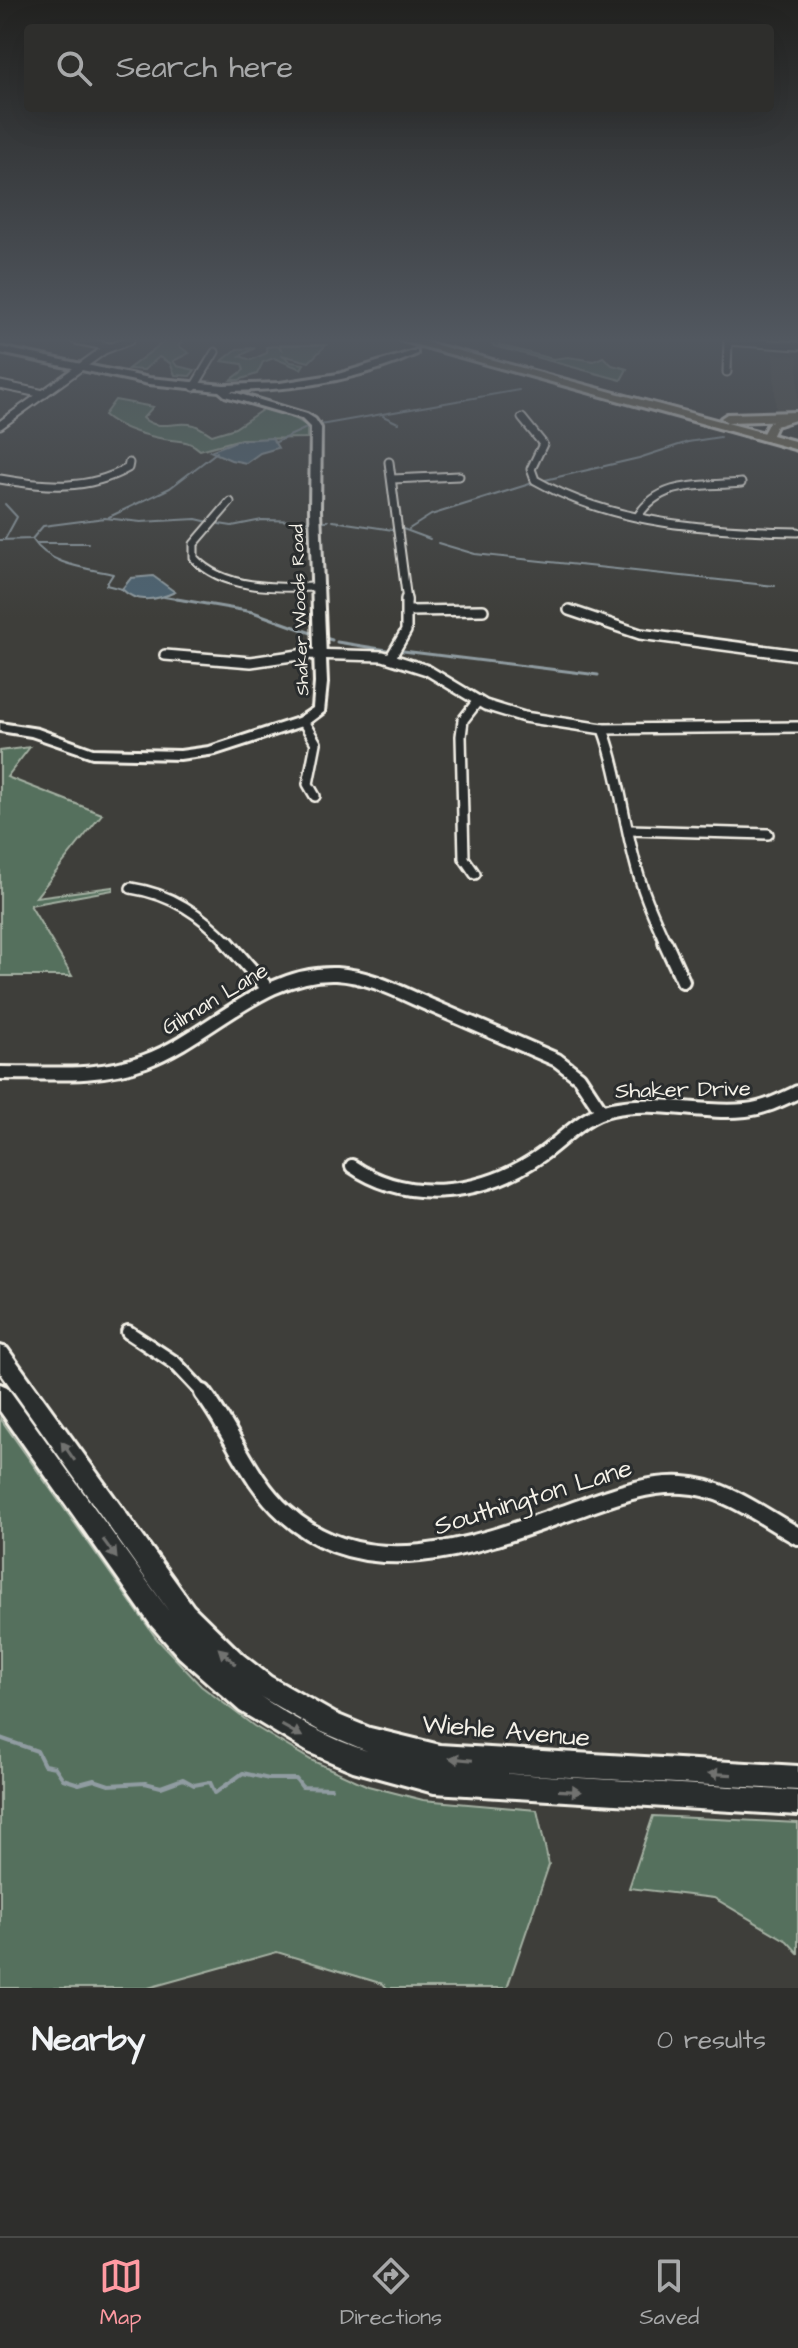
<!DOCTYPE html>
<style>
:root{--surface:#2e2e2c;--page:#363634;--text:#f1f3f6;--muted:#a7a8a9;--line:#494a48;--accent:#ff9aa2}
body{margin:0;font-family:"Architects Daughter",sans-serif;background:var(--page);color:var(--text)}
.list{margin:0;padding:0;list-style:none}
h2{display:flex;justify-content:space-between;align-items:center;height:104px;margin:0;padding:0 32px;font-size:34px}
h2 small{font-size:26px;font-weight:400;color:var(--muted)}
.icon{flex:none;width:44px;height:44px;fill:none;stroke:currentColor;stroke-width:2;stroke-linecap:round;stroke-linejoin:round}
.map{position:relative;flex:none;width:798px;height:1988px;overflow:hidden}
.search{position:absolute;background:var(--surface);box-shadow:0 8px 32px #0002;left:24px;right:24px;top:24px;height:88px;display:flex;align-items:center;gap:20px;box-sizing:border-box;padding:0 28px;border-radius:8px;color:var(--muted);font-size:30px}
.sheet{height:248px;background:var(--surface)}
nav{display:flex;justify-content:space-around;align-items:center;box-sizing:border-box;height:112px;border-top:2px solid var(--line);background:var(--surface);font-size:22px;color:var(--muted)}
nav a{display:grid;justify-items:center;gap:4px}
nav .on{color:var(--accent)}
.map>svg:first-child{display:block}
</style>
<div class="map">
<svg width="798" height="1988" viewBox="0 0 798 1988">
<rect width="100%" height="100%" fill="#3e3e3a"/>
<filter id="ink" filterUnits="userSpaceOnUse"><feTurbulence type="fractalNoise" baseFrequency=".0125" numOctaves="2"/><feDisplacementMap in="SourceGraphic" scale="16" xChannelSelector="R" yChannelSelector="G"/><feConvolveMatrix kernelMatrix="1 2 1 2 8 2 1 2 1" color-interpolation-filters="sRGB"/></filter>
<g filter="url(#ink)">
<polygon fill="#4c4a42" points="773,354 798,356 798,412 776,413"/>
<g fill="#556f5d" stroke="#a4b0a2" stroke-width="2">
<polygon points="166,340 182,340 179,346 189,353 173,361 177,366 195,370 190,376 175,375 170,363 159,357 144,370 128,369"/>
<polygon points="488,340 501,340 499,345 553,359 568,357 594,361 603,357 612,365 627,369 621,380 494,346"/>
<polygon points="280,345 326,345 309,362 281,355 291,362 304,364 301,369 274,358 263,362 257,374 239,380 231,380 244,370 242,364 222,361 237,349 255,348 240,356 251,360 267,353 266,347 277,346 281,349"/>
<path d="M115,400L153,407L143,418C158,432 177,420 194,425C200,427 207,432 212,435L235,428L265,408L286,413L307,426V438L241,439L200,450C188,439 179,442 164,439C143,435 120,429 104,415Z"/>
<polygon points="30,747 7,777 102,814 36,897 113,887 113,890 30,905 72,976 0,976 0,751"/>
<polygon points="0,1418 157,1639 201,1686 254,1726 311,1760 368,1786 423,1800 537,1810 549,1865 507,1988 387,1988 383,1984 277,1952 148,1988 0,1988"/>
<polygon points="653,1816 798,1823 798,1953 787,1941 714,1898 629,1888"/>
</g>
<g fill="#4d6471" stroke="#909ca1" stroke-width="2">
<polygon points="272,438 278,448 260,453 246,463 231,460 210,451 239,440"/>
<path d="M153,576L175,592C158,600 136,604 122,589L131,578Z"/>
</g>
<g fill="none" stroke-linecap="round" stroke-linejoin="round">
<g stroke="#909ca1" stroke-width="2">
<polyline points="383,416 398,423"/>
<polyline points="320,425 519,390"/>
<polyline points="276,442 311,426"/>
<polyline points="545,480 639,458 688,442 720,437"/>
<polyline points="5,504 17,517 5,539"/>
<polyline points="109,517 170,488 217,452"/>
<polyline points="321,521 328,521"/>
<polyline points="333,521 393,530"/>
<polyline points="219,524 232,526 262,520 310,521"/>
<polyline points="403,529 430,539"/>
<polyline points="409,529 431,515 536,482"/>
<polyline points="0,540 32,539 43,526 105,518 141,522 196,519 209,522"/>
<path d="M33,540C49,565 86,568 113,574L106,585L122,589"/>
<polyline points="36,543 88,543"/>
<polyline points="438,543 475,554 775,586"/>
<polyline points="164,597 188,601"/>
</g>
<g stroke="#909ca1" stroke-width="3">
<polyline points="177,599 253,612 314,634"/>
<polyline points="325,638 332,640"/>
<polyline points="337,642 387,650"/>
<polyline points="403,651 598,675"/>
</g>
<polyline stroke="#909ca1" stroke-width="4" points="0,1738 37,1751 44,1765 55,1767 63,1779 79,1784 94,1780 109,1785 145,1783 161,1787 183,1779 194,1785 210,1782 215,1793 243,1773 269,1779 296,1779 302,1787 331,1788"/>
<defs>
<g id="street-far3">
<polyline points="75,340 110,347"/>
<polyline points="728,341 798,346"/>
<polyline points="727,372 728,340"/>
<polyline points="0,385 44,394"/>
<polyline points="194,387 215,352"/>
<path d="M522,418L543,444L531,469L535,480C614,525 709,530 798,532"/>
<polyline points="0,425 104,350 130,340"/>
<polyline points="389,462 407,601"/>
<path d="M0,479C45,487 87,491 128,468L129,463"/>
<polyline points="392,479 459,476"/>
<path d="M230,502L194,544V558C223,590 278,588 318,587"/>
<path d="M638,516C661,479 703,487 741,483"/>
</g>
<g id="street-far2">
<polyline points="569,610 640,634 798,655"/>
<polyline points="408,611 483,610"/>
<polyline points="165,655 251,662 306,654 383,656 427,670 485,705 524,717 603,729 798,727"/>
<polyline points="391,657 406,631 406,599"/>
<polyline points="303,721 316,743 308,784 315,796"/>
<path d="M603,729C619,773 623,818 635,862C642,891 654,917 666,944"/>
<polyline points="629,830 768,834"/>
<polyline points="475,874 464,858 461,736 463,720 477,702"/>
<path d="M131,888C171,894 201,914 229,944"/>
</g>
<g id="street-far1">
<polyline points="227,942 267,988"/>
<polyline points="665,942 683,981"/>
<path d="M0,1073C48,1073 99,1078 145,1061C210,1037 263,971 336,974C371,976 403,994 434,1007C475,1025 516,1042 557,1060L579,1077L602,1112"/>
<path d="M352,1166C409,1205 485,1195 541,1155C564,1139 583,1115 612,1109C657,1099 701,1115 746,1110C765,1108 781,1100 798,1092"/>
<polyline points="128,1332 175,1363 205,1395"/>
</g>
<path id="street" d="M203,1393C232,1431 249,1481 285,1513C369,1590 485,1542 577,1509C611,1497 646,1483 683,1485C726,1487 761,1516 798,1536"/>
<g id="secondary">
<path d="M0,347L149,378L224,385L280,383L338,374L417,350V354C358,381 294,390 230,391L307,414L315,419L321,428L320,510L327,683L324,712L308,724L216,754L180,759L92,757L31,736L0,731V723L38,729L93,749L180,751L209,747L298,718L313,708L315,683L310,510L311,428L301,418L225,396L219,391L149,384L0,353Z"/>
<path d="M0,1346L7,1348L193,1606L243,1655L271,1677L336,1714L370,1728L440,1745L798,1766V1790L480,1772L798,1791V1815L434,1793L353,1771L308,1752L240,1711L179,1657L151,1625L0,1411V1384L7,1387L170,1613L0,1372ZM261,1697L320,1731L367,1751C328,1738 294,1719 261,1697Z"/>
</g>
<polygon id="primary" points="798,413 798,419 776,426 770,439 761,437 769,422"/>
<g id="highway">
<polygon points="399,340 418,340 798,442 798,450"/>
<polygon points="796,412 796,420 727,422 721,418 727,414"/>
</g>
</defs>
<use href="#street-far3" stroke="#f4f1e8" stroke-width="11"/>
<use href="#street-far2" stroke="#f4f1e8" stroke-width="14"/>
<use href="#street-far1" stroke="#f4f1e8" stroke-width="18"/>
<use href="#street" stroke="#f4f1e8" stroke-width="22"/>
<use href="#secondary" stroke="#f4f1e8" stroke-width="6"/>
<use href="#primary" stroke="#f4f1e8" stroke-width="6"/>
<use href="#highway" stroke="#f4f1e8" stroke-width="6"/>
<use href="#street-far3" stroke="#2a2d2e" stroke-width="7"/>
<use href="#street-far2" stroke="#2a2d2e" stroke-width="9"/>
<use href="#street-far1" stroke="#2a2d2e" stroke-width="12"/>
<use href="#street" stroke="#2a2d2e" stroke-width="16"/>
<use href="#secondary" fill="#2a2d2e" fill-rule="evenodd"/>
<use href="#primary" fill="#736b52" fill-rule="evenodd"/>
<use href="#highway" fill="#736b52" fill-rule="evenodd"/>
</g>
<defs><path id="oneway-solid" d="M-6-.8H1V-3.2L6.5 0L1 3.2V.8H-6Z" transform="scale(2)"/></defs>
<g fill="#71726f">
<use href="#oneway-solid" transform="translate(68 1451) rotate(-125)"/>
<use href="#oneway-solid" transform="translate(110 1549) rotate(54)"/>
<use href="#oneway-solid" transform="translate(227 1656) rotate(-138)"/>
<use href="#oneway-solid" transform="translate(292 1731) rotate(29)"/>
<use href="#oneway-solid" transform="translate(461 1759) rotate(-174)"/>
<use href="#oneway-solid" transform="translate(720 1774) rotate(-177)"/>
<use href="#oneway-solid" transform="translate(570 1791) rotate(3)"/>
</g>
</g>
<linearGradient id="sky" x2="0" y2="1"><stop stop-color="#222220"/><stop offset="0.55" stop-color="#525860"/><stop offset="1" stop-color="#525860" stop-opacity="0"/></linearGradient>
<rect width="798" height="618" fill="url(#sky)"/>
<g text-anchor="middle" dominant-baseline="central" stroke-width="6" stroke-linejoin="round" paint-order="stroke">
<g font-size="18" fill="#f4f1e8" stroke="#2a2d2e">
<text transform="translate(300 610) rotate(-92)">Shaker Woods Road</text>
</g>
<g font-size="22" fill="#f4f1e8" stroke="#2a2d2e">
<text transform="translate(215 999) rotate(-31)">Gilman Lane</text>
<text transform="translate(683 1090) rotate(-1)">Shaker Drive</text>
</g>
<g font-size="26" fill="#f4f1e8" stroke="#2a2d2e">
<text transform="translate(533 1497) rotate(-17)">Southington Lane</text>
<text transform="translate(506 1731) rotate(5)">Wiehle Avenue</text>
</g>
</g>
</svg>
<div class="search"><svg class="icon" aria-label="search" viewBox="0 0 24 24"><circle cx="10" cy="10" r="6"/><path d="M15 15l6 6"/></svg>Search here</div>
</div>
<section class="sheet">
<h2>Nearby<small>0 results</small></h2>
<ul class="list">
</ul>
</section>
<nav>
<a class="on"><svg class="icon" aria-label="map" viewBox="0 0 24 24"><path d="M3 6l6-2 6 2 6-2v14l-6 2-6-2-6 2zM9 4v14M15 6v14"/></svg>Map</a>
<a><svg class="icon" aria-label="directions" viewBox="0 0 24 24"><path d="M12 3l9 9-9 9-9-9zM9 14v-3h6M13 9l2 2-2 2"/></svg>Directions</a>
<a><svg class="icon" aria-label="saved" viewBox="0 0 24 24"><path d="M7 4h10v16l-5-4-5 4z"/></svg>Saved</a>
</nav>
